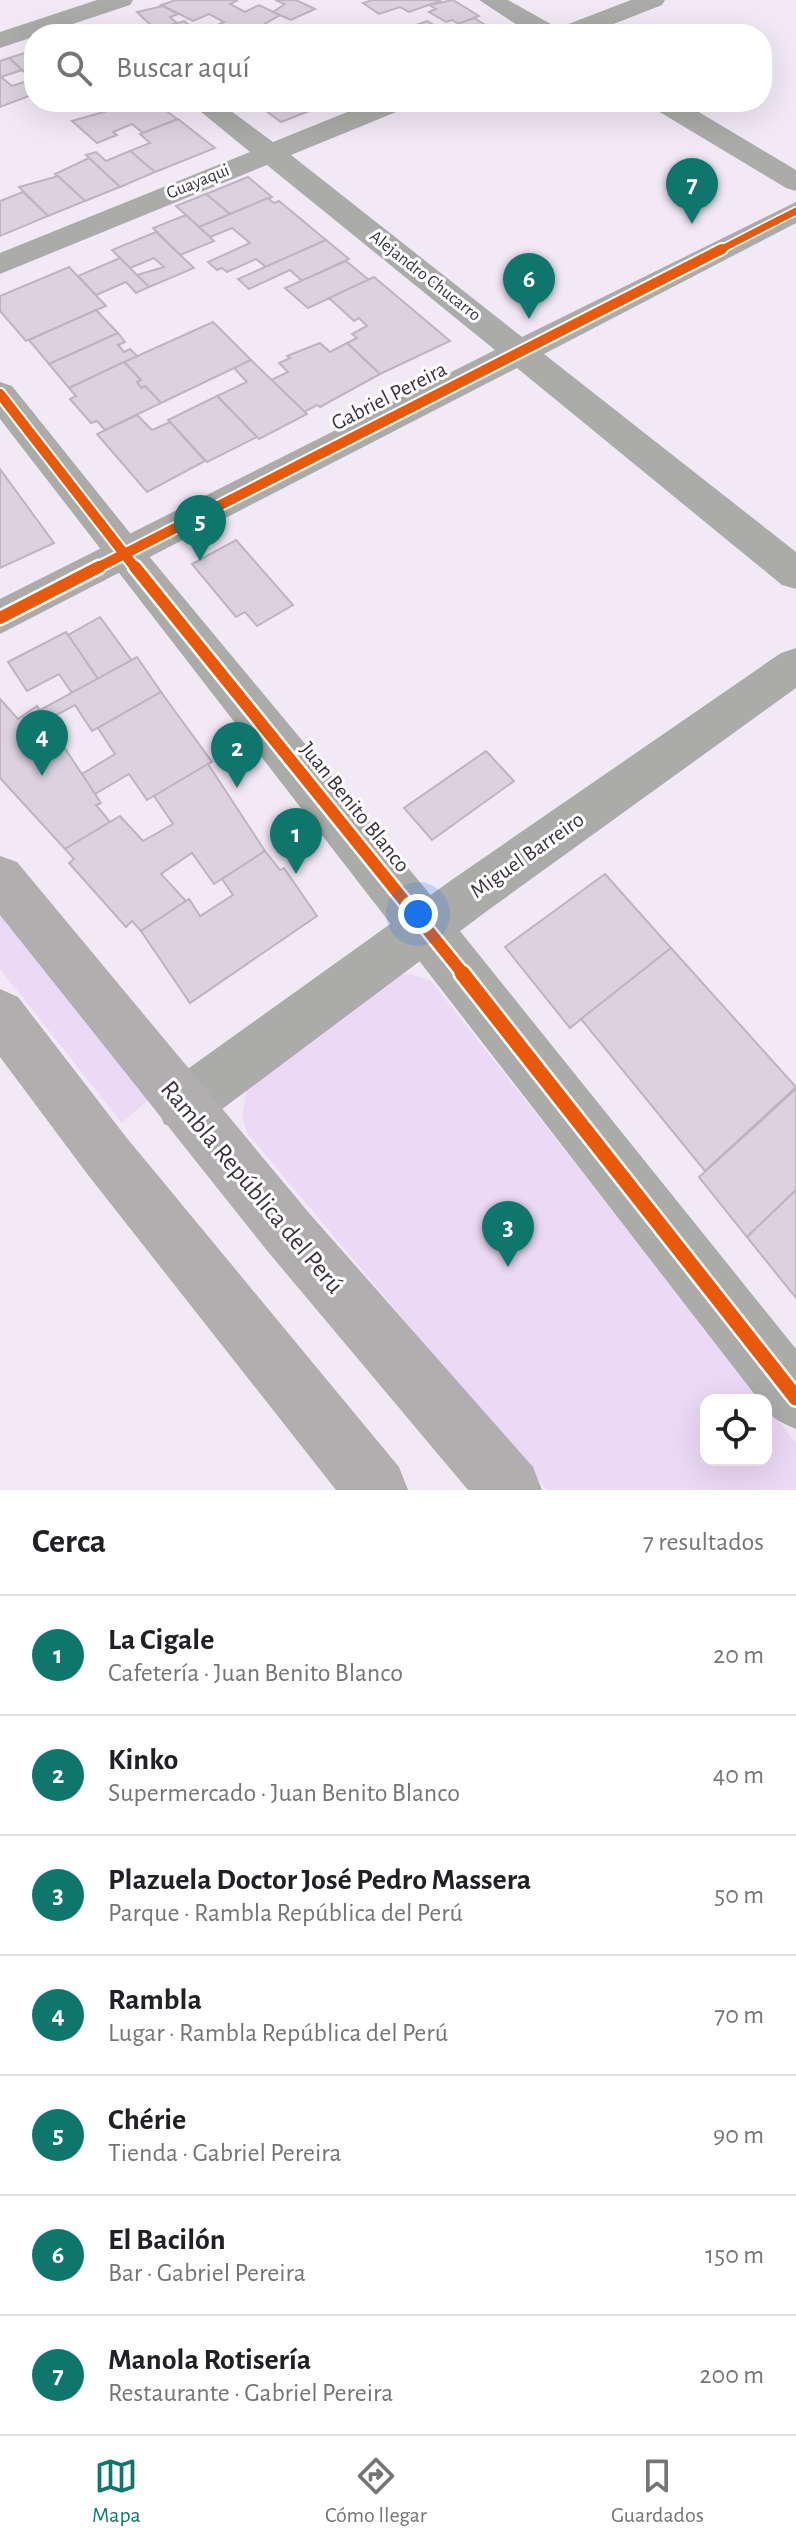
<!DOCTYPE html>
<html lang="es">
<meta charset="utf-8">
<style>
:root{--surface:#fff;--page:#f2f2f2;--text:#202124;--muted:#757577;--line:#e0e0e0;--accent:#0f766e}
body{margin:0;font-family:"Alegreya Sans",sans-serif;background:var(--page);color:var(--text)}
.controls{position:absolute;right:24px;bottom:24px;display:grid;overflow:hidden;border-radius:16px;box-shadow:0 8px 32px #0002}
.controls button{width:72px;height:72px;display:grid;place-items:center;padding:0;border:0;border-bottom:2px solid var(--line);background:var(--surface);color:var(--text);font:40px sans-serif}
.you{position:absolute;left:418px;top:914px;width:28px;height:28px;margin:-20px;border:6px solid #fff;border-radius:50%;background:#1a73e8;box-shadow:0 0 0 12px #1a73e833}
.badge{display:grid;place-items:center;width:52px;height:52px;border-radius:50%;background:var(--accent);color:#fff;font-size:26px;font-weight:700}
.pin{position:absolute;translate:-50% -66px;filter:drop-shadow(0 2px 4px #0008)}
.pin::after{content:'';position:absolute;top:42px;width:28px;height:24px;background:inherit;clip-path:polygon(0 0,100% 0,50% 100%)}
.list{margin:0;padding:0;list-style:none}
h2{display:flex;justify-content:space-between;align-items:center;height:104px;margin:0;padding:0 32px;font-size:34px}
h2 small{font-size:26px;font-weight:400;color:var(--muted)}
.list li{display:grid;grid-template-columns:52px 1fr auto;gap:24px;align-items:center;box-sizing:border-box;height:120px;padding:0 32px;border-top:2px solid var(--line)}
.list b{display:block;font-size:30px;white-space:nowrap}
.list p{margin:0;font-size:26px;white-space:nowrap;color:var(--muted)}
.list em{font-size:26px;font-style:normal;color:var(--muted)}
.icon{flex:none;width:44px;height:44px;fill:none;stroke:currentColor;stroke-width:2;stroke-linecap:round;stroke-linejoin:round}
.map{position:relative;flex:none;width:796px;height:1490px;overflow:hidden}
.search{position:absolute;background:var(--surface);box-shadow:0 8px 32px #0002;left:24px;right:24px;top:24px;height:88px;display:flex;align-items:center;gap:20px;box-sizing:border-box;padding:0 28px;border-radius:32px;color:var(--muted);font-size:30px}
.sheet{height:944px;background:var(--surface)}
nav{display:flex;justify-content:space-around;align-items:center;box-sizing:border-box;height:112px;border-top:2px solid var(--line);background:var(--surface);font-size:22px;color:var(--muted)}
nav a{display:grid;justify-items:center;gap:4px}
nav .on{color:var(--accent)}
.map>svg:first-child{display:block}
</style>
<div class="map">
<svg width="796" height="1490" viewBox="0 0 796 1490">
<rect width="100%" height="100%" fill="#f2e9f6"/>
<g fill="#ebd9f5">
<polygon points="0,913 148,1100 122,1123 0,969"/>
<polygon points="411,974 431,981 762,1400 706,1400 706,1460 766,1460 766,1405 796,1443 796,1490 547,1490 247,1133 242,1115 247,1089 401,975"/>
</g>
<g fill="#dad2de" stroke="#bcb4c0" stroke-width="2">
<polygon points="176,0 238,0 230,4 245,12 259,5 280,15 249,33 219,34 209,29 224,22 209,14 193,21 161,5"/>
<polygon points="275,0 296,0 315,9 291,20 273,12 285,4"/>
<polygon points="372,0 438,0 440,1 409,12 400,7 379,14 363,3"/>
<polygon points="453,0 479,16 459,24 452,20 446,22 429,12 436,9 429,5"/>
<polygon points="163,6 178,14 170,17 177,23 156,30 137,12"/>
<polygon points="474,18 500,34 464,34 452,26"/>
<polygon points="184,21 193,28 202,26 219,34 162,34 156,30"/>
<polygon points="427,21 441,29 451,25 464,34 418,34 408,28"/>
<polygon points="34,50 34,75 30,77 9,58"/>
<polygon points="9,58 22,70 1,77 12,86 33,79 34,94 0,107 0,61"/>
<polygon points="105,102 155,102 177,119 143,133 132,124 113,132 117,135 97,143 72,121 114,109"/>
<polygon points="254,102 332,102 281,122"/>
<polygon points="178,119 215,148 155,172 130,151 150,143 140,134"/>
<polygon points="130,151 155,172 120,187 86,155 96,152 106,161"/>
<polygon points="89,158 120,187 85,201 55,174"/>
<polygon points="58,176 85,201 48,216 19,187"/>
<polygon points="248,177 272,197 230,214 206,194"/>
<polygon points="23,192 48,216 0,236 0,201"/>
<polygon points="206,194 230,214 199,227 176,206"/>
<polygon points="268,198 274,203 279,201 326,240 266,267 256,259 227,272 222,268 217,270 208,262 250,243 232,228 210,237 199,227"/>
<polygon points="186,215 214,241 180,255 153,228"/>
<polygon points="156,232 194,268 149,287 137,275 164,267 154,258 130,268 112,250"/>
<polygon points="326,240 349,259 302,281 290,270 249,289 238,279"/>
<polygon points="120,258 149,287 136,293 126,282 96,295 78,276"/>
<polygon points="346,261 369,280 308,308 285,288"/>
<polygon points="69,267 106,306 26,341 0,311 0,296"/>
<polygon points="374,277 450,341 380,374 347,343 357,338 352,334 367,326 359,318 354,321 329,298"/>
<polygon points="96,310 118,333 49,364 29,340"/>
<polygon points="213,322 251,360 161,403 145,386 141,388 137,382 141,380 124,362"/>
<polygon points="118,333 125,342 118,345 124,352 130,349 137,356 69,388 49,364"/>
<polygon points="320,343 330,352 347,343 380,374 320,407 317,405 304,412 271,380 288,372 279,363 290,358 287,356"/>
<polygon points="251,360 307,414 259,439 217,396 247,382 234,368"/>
<polygon points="124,362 141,380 137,382 141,388 145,386 161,403 105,430 97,421 91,423 70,399 76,396 69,388"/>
<polygon points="217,396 257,437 207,462 168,420"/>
<polygon points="137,415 152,430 170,422 205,461 147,492 97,434"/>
<polygon points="0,469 54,543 0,568"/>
<polygon points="236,540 293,605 257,626 245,612 236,617 192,564"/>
<polygon points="100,617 132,661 98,679 68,635"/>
<polygon points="66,632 98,679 72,693 59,674 27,691 8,662"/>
<polygon points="137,657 161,692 92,731 75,705 47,720 40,710"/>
<polygon points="161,692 212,762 147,800 129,774 95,794 82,774 115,754 98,728"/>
<polygon points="0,699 18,719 37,706 101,803 96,805 110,822 65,849 0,778"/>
<polygon points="486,751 514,781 432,840 404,808"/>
<polygon points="208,764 265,851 214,884 192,853 161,874 186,901 141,931 132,921 126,927 69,863 74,859 65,849 120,816 143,841 173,824 154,796"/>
<polygon points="265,851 280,870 284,868 317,916 190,1003 141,931 189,899 200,916 233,895 222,879"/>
<polygon points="605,874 671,948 570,1028 505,947"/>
<polygon points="671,948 796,1087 705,1171 581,1019"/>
<polygon points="796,1089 796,1190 747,1237 699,1177"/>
<polygon points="796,1190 796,1298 747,1237"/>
</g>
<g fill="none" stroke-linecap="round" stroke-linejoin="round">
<g fill="#ababa9" fill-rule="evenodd">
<polygon points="97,0 133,0 130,5 0,48 0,32"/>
<polygon points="479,0 508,0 558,28 631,0 665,0 662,5 588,34 531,34"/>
<polygon points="189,102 219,102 273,142 372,102 409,102 406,108 291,155 522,337 796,202 796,223 544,354 796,552 796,589 782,585 517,368 0,634 0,599 495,350 267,165 0,274 0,253 250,152"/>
<polygon points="650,102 682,102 796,170 796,191 786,188 653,108"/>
<polygon points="796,648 796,688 487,911 202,1124 183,1132 164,1124 156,1105 164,1086 453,879 781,653"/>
</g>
<path fill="#ababa9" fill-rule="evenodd" d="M0,382L12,386L138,543L443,910L796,1349V1429C781,1422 766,1418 766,1400H759L0,419Z"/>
<g fill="#b1aeaf" fill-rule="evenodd">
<polygon points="0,856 17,862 309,1213 533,1467 542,1490 468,1490 269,1253 0,915"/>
<polygon points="0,989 18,997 126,1137 399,1467 408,1490 336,1490 88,1175 0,1057"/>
</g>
<defs>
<polyline id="cycleway-far3" points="718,251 796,211"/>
<g id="cycleway-far2">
<polyline points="0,394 136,569"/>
<polyline points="95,569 722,249"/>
</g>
<g id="cycleway-far1">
<polyline points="135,567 464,975"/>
<polyline points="0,618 99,567"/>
</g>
<polyline id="cycleway" points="462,973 796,1398"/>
</defs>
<use href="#cycleway-far3" stroke="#fff" stroke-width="10"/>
<use href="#cycleway-far2" stroke="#fff" stroke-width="14"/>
<use href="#cycleway-far1" stroke="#fff" stroke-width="17"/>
<use href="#cycleway" stroke="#fff" stroke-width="20"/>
<use href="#cycleway-far3" stroke="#e8590c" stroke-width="7"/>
<use href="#cycleway-far2" stroke="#e8590c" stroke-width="10"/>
<use href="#cycleway-far1" stroke="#e8590c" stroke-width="12"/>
<use href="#cycleway" stroke="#e8590c" stroke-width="15"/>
</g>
<g text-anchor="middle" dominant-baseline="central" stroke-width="6" stroke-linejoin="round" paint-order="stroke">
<g font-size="18" fill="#3b333f" stroke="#fff">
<text transform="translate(198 182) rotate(-22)">Guayaqui</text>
<text transform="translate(425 276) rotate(38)">Alejandro Chucarro</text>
</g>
<g font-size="22" fill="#3b333f" stroke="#fff">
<text transform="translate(389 396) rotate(-27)">Gabriel Pereira</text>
<text transform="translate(355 807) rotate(51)">Juan Benito Blanco</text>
<text transform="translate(527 855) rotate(-35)">Miguel Barreiro</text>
</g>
<g font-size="26" fill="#3b333f" stroke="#fff">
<text transform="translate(252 1187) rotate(50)">Rambla República del Perú</text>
</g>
</g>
</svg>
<div class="controls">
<button><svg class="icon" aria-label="locate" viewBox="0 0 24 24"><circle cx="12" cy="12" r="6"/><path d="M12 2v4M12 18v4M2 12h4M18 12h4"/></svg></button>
</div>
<div class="you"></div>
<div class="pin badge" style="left:296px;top:874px">1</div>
<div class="pin badge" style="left:237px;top:788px">2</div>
<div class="pin badge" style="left:508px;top:1267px">3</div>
<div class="pin badge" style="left:42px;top:776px">4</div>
<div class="pin badge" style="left:200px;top:561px">5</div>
<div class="pin badge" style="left:529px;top:319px">6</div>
<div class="pin badge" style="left:692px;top:224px">7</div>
<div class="search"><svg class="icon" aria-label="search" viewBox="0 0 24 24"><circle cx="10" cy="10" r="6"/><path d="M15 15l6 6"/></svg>Buscar aquí</div>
</div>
<section class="sheet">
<h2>Cerca<small>7 resultados</small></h2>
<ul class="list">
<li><span class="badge">1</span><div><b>La Cigale</b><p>Cafetería · Juan Benito Blanco</p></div><em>20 m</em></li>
<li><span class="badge">2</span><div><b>Kinko</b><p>Supermercado · Juan Benito Blanco</p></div><em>40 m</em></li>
<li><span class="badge">3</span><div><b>Plazuela Doctor José Pedro Massera</b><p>Parque · Rambla República del Perú</p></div><em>50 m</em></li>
<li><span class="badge">4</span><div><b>Rambla</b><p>Lugar · Rambla República del Perú</p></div><em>70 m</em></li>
<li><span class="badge">5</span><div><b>Chérie</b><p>Tienda · Gabriel Pereira</p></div><em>90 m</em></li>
<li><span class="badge">6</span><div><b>El Bacilón</b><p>Bar · Gabriel Pereira</p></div><em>150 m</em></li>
<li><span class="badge">7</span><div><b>Manola Rotisería</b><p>Restaurante · Gabriel Pereira</p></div><em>200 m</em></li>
</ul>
</section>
<nav>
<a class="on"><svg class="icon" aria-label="map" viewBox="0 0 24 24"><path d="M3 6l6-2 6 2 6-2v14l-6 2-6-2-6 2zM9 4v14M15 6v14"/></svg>Mapa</a>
<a><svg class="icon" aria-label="directions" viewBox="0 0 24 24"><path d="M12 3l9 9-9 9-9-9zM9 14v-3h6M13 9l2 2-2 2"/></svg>Cómo llegar</a>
<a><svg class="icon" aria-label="saved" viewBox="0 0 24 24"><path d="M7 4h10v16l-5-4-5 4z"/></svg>Guardados</a>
</nav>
